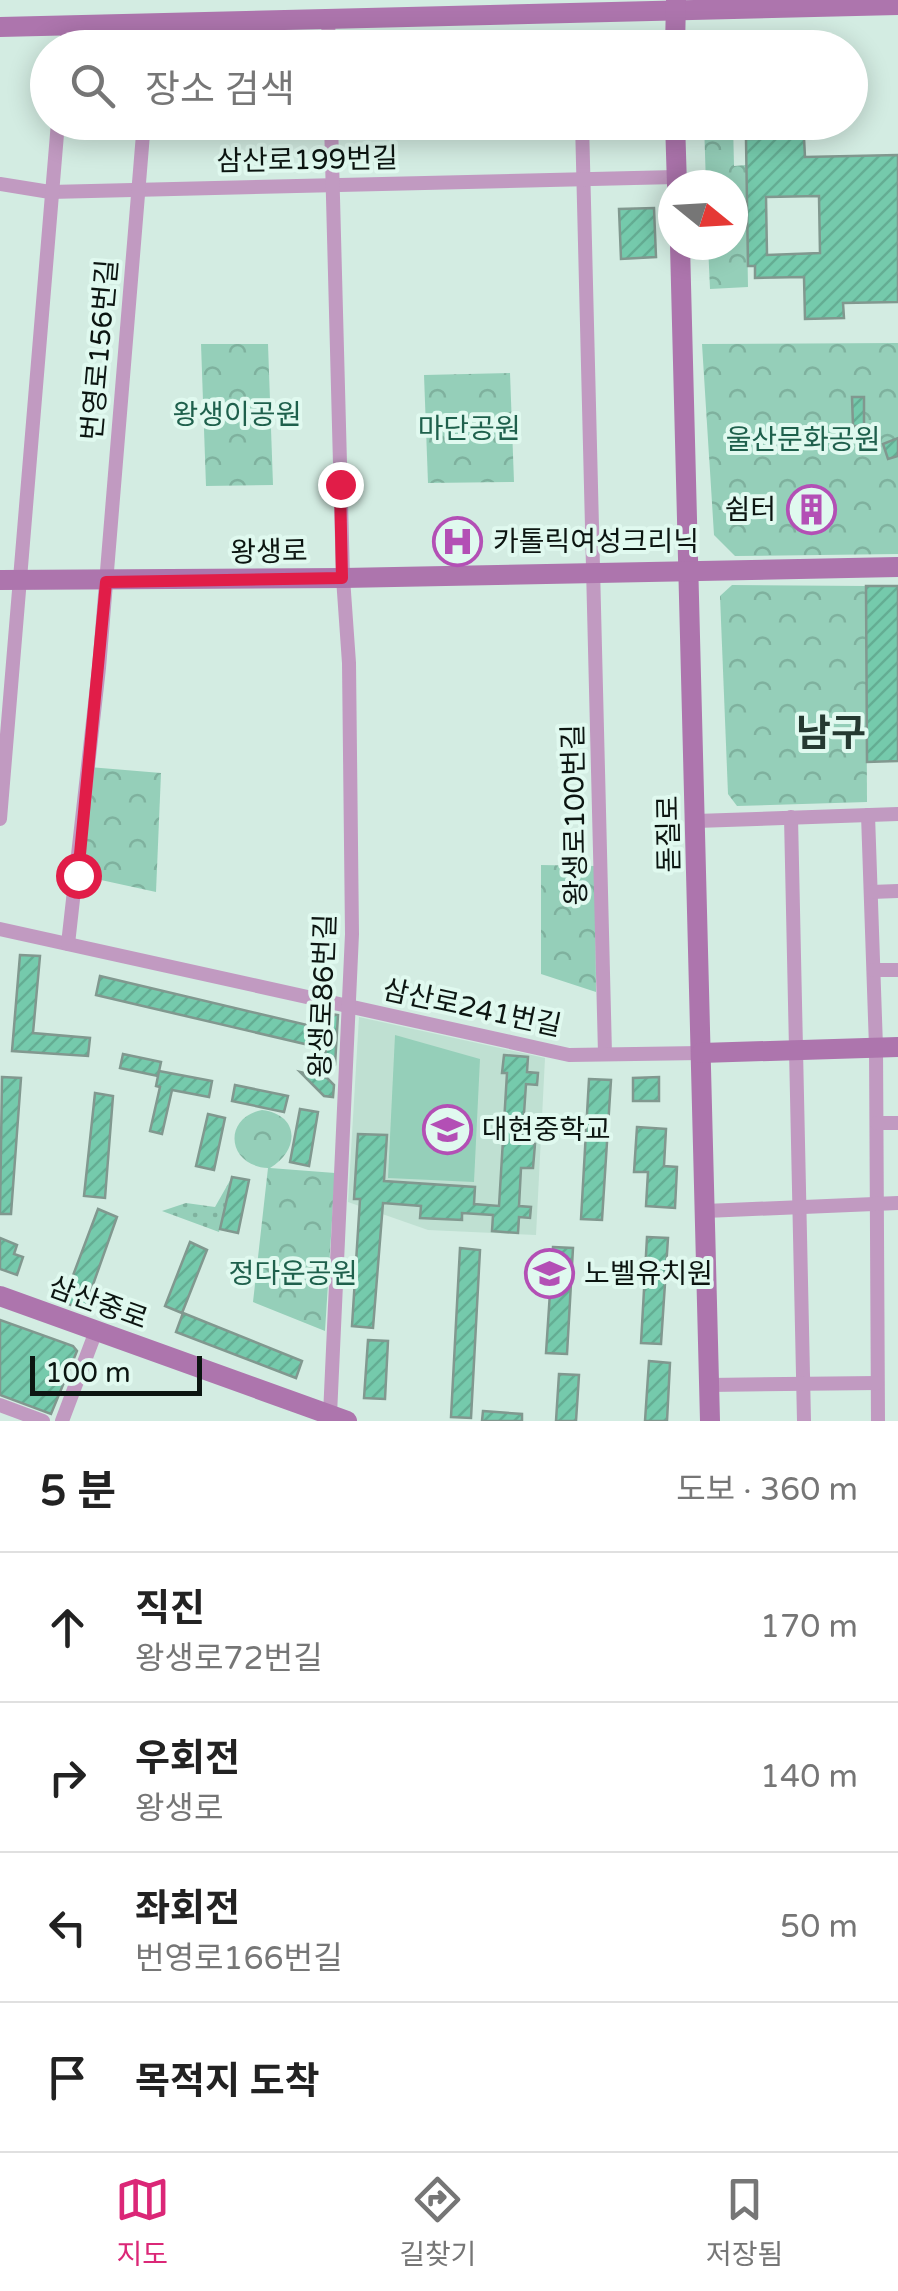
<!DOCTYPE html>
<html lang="ko">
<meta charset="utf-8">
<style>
:root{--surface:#fff;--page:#f6f6f6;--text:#222;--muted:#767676;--line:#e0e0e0;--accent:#db2777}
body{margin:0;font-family:"Varela Round","Noto Sans KR",sans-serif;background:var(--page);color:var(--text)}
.compass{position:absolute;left:658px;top:170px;width:90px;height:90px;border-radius:50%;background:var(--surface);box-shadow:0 5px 25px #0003;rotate:108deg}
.scale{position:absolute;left:30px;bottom:25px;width:172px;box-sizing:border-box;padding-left:10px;border:5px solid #0c1511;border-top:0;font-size:28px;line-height:35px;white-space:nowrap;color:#0c1511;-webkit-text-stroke:8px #e0f9ef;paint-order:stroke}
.stop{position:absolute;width:30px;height:30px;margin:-22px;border:8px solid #e11d48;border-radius:50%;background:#fff}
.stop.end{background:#e11d48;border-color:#fff;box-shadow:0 2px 10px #0008}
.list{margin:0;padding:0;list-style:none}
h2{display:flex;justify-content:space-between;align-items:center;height:130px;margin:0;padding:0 40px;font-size:42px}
h2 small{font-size:32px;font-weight:400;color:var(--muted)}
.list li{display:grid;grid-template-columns:65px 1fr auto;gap:30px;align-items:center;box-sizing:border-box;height:150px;padding:0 40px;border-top:2px solid var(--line)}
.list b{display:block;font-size:38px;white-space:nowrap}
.list p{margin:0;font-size:32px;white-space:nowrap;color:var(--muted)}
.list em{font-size:32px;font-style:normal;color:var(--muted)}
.icon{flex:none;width:55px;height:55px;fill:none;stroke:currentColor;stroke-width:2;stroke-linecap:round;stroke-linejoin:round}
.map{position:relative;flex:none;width:898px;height:1421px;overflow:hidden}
.search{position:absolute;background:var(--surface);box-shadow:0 5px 25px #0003;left:30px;right:30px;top:30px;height:110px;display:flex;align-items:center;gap:25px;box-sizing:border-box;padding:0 35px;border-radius:55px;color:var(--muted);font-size:38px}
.sheet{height:730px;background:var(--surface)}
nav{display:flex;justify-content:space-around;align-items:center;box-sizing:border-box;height:140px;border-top:2px solid var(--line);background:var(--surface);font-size:28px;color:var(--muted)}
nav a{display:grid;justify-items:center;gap:5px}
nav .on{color:var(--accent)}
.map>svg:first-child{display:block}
</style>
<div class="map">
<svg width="898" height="1421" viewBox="0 0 898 1421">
<defs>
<pattern id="grass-dots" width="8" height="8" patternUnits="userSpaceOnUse" patternTransform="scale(2.5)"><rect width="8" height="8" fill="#95cfb9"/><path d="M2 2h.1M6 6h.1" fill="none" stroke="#7fb19e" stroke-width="1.8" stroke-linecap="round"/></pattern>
<pattern id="park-crowns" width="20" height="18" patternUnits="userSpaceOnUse" patternTransform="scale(2.5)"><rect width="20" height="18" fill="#95cfb9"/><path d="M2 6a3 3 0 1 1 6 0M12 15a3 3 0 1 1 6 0" fill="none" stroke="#7fb19e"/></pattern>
<pattern id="building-hatch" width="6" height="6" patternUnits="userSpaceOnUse" patternTransform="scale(2.5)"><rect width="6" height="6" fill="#75caac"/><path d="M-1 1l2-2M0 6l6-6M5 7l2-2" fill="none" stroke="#64ad93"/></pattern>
</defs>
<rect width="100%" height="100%" fill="#d3ece2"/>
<polygon fill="#bfe0d2" points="359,1017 545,1058 536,1235 428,1230 348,1202"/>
<polygon fill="url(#grass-dots)" points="232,1177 219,1232 162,1211 186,1203 215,1207"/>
<g fill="url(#park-crowns)">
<polygon points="799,35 799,47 710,47 719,37"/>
<polygon points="704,123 733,123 734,166 746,165 748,287 710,289 708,245 733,245 733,185 706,185"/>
<polygon points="898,343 898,554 735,556 714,535 702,344"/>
<polygon points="201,344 268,344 273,485 206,486"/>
<polygon points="510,373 514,482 428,483 424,375"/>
<polygon points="732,585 866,586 867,802 737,806 728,794 720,596"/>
<polygon points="89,767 161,773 156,892 78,875"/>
<polygon points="541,865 595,866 596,992 541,974"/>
<path d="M262,1110C301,1115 299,1151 270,1168L335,1173L325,1331L253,1302L268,1168C227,1166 222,1118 262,1110Z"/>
</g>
<polygon fill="#95cfb9" points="395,1035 480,1059 474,1182 388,1178"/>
<g fill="url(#building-hatch)" stroke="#81988f" stroke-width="2.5" fill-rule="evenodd">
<path d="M804,138L805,157L898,155V302L843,303L844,318L805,319L804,277L755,278V266H748L746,139ZM819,196L820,253L767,255L766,197Z"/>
<polygon points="654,208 656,257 621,259 619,209"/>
<polygon points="852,397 864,397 864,426 853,426"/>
<polygon points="898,438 898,456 888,459 883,444"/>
<polygon points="866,586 898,586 898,761 867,762"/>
<polygon points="20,955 40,956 33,1033 90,1038 88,1056 12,1051"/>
<polygon points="100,976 328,1030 330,1014 338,1015 335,1065 322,1076 326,1049 96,995"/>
<polygon points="123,1054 161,1062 158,1076 120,1068"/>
<polygon points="504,1055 528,1057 527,1072 538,1073 537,1085 526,1084 522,1143 535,1144 533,1168 521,1168 519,1206 531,1207 530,1218 519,1217 518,1233 492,1231 493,1215 462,1213 462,1220 420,1218 421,1206 383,1203 373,1328 352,1326 360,1199 354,1199 358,1134 387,1135 384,1181 475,1187 474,1204 499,1206 507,1073 502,1073"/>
<polygon points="159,1071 212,1081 209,1097 172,1090 162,1134 150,1131 160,1087 156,1086"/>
<polygon points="300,1072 327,1078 334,1085 333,1097 324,1096"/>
<polygon points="2,1077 21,1078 11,1214 0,1214"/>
<polygon points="659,1077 659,1101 633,1101 633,1078"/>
<polygon points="589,1079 611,1080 602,1220 581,1219"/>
<polygon points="235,1085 288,1096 284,1112 232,1101"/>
<polygon points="95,1093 113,1096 105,1198 84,1196"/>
<polygon points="300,1109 318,1112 309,1166 290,1162"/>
<polygon points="208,1114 225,1118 214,1170 196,1166"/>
<polygon points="637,1127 666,1129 664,1166 677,1167 675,1208 646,1206 648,1172 634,1172"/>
<polygon points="232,1177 249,1180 238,1233 220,1229"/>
<polygon points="98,1209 117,1217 84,1310 63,1302"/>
<polygon points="647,1237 668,1238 661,1344 641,1343"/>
<polygon points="0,1238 17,1245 14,1254 23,1257 17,1275 0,1269"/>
<polygon points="190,1242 207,1250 182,1313 165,1306"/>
<polygon points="553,1247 573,1248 567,1354 546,1353"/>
<polygon points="460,1248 480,1250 471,1418 451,1417"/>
<polygon points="183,1313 302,1361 296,1378 176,1332"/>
<polygon points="0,1320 73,1346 77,1351 51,1414 0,1395"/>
<polygon points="368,1340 388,1341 385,1399 364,1398"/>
<polygon points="649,1361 670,1363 667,1421 645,1421"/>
<polygon points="559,1374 579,1375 576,1421 556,1421"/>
<polygon points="483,1411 522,1414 522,1421 482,1421"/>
</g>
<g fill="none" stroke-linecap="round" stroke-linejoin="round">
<g stroke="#c19ac1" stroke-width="14">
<polyline points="328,19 329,48"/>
<polyline points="66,48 68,26"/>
<polyline points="582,122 605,1054"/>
<polyline points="0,184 50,192 676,177"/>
<polyline points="868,815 876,1047 878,1421"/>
<polyline points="791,817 804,1421"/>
<polyline points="0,819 58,122"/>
<polyline points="696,821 898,814"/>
<polyline points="871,892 898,891"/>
<polyline points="0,929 569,1055 701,1053"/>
<polyline points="68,944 99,668 144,122"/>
<polyline points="874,970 898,970"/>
<polyline points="877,1123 898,1123"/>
<polyline points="705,1211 898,1203"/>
<polyline points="709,1385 877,1383"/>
<polyline points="0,1405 43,1421"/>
<polyline points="330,1415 352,934 349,663 343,578 331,122"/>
<polyline points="62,1421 96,1331"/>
</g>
<g stroke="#ad75ad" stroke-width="20">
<polyline points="0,27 898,5"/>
<polyline points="675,48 676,0"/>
<polyline points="675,122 677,185"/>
<polyline points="680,245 710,1421"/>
<polyline points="0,580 343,578 898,567"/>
<polyline points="701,1053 898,1047"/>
<polyline points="0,1296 347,1421"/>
</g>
</g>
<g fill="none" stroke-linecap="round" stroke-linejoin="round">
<polyline stroke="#e11d48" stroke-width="12" points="78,875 106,582 342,578 340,484"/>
</g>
<defs>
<symbol id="building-ring" viewBox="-11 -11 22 22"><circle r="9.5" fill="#e0f9ef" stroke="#b34fb5" stroke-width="1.5"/><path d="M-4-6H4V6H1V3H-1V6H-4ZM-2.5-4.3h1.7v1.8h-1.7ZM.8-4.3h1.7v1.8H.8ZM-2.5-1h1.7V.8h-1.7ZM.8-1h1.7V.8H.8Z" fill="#b34fb5"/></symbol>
<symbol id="hospital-ring" viewBox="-11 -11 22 22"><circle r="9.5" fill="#e0f9ef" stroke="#b34fb5" stroke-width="1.5"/><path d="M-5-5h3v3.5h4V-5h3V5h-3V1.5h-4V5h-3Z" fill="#b34fb5"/></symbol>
<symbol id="school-ring" viewBox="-11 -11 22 22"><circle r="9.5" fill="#e0f9ef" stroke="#b34fb5" stroke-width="1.5"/><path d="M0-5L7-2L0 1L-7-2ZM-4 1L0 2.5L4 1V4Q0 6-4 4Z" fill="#b34fb5"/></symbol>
</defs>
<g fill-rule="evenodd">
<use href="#building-ring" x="784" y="482" width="55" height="55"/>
<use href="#hospital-ring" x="430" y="514" width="55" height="55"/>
<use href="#school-ring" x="420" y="1102" width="55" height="55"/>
<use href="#school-ring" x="522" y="1246" width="55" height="55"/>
</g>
<g text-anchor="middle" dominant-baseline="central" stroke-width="8" stroke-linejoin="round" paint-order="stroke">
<g font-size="28" fill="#0c1511" stroke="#e0f9ef">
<text transform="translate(307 160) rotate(-1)">삼산로199번길</text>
<text transform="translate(100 350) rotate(-85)">번영로156번길</text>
<text transform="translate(269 552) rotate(-1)">왕생로</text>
<text transform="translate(575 815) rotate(-91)">왕생로100번길</text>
<text transform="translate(669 834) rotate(-91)">돋질로</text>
<text transform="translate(323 996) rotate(-88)">왕생로86번길</text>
<text transform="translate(472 1008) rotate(12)">삼산로241번길</text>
<text transform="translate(98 1303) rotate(20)">삼산중로</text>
</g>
<g font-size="28" fill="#1e604c" stroke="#e0f9ef">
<text x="237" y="415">왕생이공원</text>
<text x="469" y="429">마단공원</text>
<text x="803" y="440">울산문화공원</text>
<text x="293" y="1274">정다운공원</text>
</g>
<g font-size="28" fill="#0c1511" stroke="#e0f9ef" text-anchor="start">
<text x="776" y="510" text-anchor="end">쉼터</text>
<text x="493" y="542">카톨릭여성크리닉</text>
<text x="482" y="1130">대현중학교</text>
<text x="584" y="1274">노벨유치원</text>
</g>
<g font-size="38" font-weight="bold" fill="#253931" stroke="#e0f9ef">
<text x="831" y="734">남구</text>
</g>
</g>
</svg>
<svg class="compass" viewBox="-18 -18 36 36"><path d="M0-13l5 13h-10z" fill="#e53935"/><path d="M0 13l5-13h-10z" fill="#767676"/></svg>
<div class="scale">100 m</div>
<div class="stop" style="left:78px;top:875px"></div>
<div class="stop end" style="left:340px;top:484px"></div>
<div class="search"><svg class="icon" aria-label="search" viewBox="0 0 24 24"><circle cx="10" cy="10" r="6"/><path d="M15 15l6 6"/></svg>장소 검색</div>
</div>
<section class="sheet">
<h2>5 분<small>도보 · 360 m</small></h2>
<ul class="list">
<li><svg class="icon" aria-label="ahead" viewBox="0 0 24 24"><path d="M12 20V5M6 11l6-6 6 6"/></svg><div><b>직진</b><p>왕생로72번길</p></div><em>170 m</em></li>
<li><svg class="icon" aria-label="right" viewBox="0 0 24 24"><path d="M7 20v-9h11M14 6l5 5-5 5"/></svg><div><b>우회전</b><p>왕생로</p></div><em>140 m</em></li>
<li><svg class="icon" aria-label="left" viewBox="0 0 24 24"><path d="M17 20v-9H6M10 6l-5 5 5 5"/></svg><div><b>좌회전</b><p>번영로166번길</p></div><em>50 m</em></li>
<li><svg class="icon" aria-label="arrive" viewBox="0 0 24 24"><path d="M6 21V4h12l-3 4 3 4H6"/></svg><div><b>목적지 도착</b></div></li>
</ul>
</section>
<nav>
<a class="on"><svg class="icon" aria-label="map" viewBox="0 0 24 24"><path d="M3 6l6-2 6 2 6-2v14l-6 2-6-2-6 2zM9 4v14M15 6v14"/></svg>지도</a>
<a><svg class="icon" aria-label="directions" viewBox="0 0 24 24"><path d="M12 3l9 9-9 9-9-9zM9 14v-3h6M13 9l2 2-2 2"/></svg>길찾기</a>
<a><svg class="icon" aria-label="saved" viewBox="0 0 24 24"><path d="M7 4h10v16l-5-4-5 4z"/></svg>저장됨</a>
</nav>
